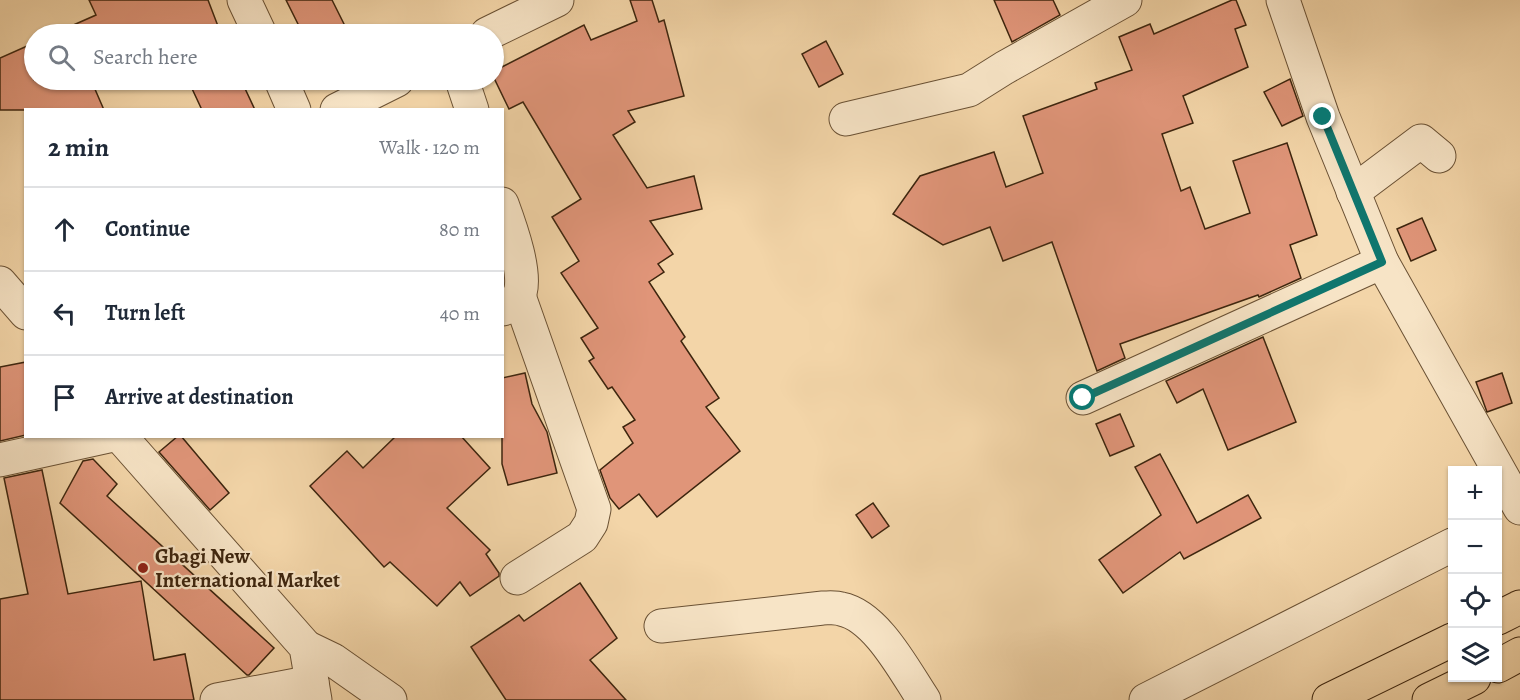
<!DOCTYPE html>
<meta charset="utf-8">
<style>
:root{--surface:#fff;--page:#f6f6f7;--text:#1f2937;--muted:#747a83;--line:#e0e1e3}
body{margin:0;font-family:Alegreya,serif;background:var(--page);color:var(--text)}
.controls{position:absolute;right:18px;bottom:18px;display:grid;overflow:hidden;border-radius:0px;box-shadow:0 2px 4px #0004}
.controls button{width:54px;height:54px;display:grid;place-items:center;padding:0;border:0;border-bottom:2px solid var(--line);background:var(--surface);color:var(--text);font:30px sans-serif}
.stop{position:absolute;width:18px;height:18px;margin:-14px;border:4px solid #0f766e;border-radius:50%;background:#fff}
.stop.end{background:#0f766e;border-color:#fff;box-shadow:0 2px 6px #0008}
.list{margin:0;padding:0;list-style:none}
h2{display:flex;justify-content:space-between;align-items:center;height:78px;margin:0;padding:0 24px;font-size:26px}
h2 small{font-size:20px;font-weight:400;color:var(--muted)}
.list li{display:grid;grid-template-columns:39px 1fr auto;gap:18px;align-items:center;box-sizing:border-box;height:84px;padding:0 24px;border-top:2px solid var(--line)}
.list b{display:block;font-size:22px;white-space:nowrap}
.list em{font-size:20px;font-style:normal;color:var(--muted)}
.icon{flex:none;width:33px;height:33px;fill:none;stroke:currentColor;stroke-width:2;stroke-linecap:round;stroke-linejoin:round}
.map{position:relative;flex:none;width:1520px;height:700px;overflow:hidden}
.search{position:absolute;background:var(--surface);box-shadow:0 2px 4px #0004;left:24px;top:24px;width:480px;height:66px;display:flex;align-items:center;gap:15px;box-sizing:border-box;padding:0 21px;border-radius:33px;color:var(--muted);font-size:22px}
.panel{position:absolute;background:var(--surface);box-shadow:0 2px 4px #0004;left:24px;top:108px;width:480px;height:330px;border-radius:0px}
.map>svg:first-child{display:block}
</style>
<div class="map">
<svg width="1520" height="700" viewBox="0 0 1520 700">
<rect width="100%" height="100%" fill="#f3d5a8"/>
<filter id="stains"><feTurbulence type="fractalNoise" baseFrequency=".00333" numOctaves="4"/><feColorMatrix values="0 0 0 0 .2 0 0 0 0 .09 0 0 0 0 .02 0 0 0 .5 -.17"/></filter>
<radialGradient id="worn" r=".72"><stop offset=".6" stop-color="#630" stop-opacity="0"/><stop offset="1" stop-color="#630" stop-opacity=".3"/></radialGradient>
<g fill="#e09579" stroke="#3d250e" stroke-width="1.5">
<polygon points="89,0 208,0 221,34 53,34 96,15"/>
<polygon points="286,0 332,0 349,34 303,34"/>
<polygon points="630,0 652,0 659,22 664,20 684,96 628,111 635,122 613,135 647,188 694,176 702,209 650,221 673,254 658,264 664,272 649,282 685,337 681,341 719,398 706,407 740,451 657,517 639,494 619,509 610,498 600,470 633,443 623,427 635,420 612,387 608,389 589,361 594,358 581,338 598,328 561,273 579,261 552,217 581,199 523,102 509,109 494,78 494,71 584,25 591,40 637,21"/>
<polygon points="994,0 1053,0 1060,15 1012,42"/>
<polygon points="1232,0 1236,0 1246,25 1235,29 1248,67 1183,96 1193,123 1162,134 1181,191 1190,187 1205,229 1250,213 1233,161 1287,143 1317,235 1290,245 1301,278 1259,297 1258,295 1120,344 1125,358 1097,371 1052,242 1003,261 990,227 943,245 893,214 920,176 994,152 1006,187 1043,173 1023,116 1097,89 1095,83 1132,70 1119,37 1150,24 1154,34"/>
<polygon points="826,41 843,74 819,87 802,54"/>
<polygon points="34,43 34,80 91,80 104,110 0,110 0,58"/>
<polygon points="1290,79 1303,116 1282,126 1264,92"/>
<polygon points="188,80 222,80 225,86 241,80 255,110 202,110"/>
<polygon points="1422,218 1436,250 1411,261 1397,229"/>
<polygon points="1263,337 1296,422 1228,450 1203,389 1177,403 1166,381"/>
<polygon points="26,362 26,435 0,441 0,367"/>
<polygon points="525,373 532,404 547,432 557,473 508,485 502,464 502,378"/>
<polygon points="1502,373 1512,403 1487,412 1476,382"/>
<polygon points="1120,414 1134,446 1110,456 1096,424"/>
<polygon points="178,436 181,436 229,493 210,510 159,452"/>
<polygon points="396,436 461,436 490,468 447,508 490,550 486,554 499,573 499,576 470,596 460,582 437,606 390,562 384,567 310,486 347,451 363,468"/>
<polygon points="1160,454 1197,523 1248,495 1261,518 1184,559 1180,552 1123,593 1099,560 1161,515 1135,467"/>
<polygon points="93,459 117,484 107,496 274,648 249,675 247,675 60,503 83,461"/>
<polygon points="42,470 68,594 141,581 154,660 185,654 194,700 0,700 0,599 28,594 4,478"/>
<polygon points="873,503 889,526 872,538 856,515"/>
<polygon points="580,583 617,638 590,660 626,700 506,700 471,647 519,615 524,621"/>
</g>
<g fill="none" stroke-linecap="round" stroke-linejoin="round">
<defs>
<g id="minor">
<polyline points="244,0 260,34"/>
<polyline points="1283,0 1323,117 1382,262 1520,508"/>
<polyline points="487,34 557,0"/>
<polyline points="281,80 294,110"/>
<polyline points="462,80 472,110"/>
<polyline points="337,110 397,80"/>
<polyline points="846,119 969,90 1004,68 1125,0"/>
<polyline points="1353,192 1421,141 1439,156"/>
<path d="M502,204C509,223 530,280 518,297C515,301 508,305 503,309"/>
<polyline points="0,283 26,313"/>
<polyline points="1083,398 1382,262"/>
<polyline points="120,436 306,647 315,700"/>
<polyline points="0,460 109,436"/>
<polyline points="517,578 582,537 591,523 594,509 519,296"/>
<path d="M661,626L823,608C828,608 835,607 841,609C877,616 905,672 924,700"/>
<polyline points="306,647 333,660 390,700"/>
<polyline points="217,700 312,682"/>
<polyline points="1146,700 1452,545"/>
</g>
<g id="highway">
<polyline points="1498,618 1520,607"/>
<polyline points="1498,666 1520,654"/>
<polyline points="1329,700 1452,640"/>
<polyline points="1429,700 1474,678"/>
</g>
</defs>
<use href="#minor" stroke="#6a5134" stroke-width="35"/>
<use href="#highway" stroke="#3d250e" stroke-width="35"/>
<use href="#minor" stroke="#f7e4c6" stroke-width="33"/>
<use href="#highway" stroke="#f3d5a8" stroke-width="33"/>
</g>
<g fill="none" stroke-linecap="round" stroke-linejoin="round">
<polyline stroke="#0f766e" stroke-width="8" points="1083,398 1382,262 1323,117"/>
</g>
<circle fill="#8f2418" stroke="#f7e4c6" stroke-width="2" cx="143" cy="568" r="6"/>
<g text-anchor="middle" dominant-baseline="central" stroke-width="4.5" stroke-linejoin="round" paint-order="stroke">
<g font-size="21" font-weight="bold" fill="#3d250e" stroke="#f7e4c6" text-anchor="start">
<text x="155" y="556">Gbagi New<tspan x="155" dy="24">International Market</tspan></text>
</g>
</g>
<rect width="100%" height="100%" filter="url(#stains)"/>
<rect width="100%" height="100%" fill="url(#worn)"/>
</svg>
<div class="controls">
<button>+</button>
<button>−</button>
<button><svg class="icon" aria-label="locate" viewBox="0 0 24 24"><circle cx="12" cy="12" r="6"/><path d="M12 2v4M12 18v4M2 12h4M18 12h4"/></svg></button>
<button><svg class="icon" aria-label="layers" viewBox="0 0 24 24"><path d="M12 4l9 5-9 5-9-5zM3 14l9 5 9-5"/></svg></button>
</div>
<div class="stop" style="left:1083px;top:398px"></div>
<div class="stop end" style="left:1323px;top:117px"></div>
<div class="search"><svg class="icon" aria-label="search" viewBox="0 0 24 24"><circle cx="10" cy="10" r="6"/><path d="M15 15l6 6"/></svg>Search here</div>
<section class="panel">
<h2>2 min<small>Walk · 120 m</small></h2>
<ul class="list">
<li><svg class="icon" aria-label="ahead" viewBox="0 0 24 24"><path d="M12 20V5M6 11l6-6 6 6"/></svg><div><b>Continue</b></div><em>80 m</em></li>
<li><svg class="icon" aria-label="left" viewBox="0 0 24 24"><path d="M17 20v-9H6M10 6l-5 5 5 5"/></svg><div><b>Turn left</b></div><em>40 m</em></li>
<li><svg class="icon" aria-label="arrive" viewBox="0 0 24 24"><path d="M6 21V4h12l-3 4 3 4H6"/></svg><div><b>Arrive at destination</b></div></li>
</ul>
</section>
</div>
